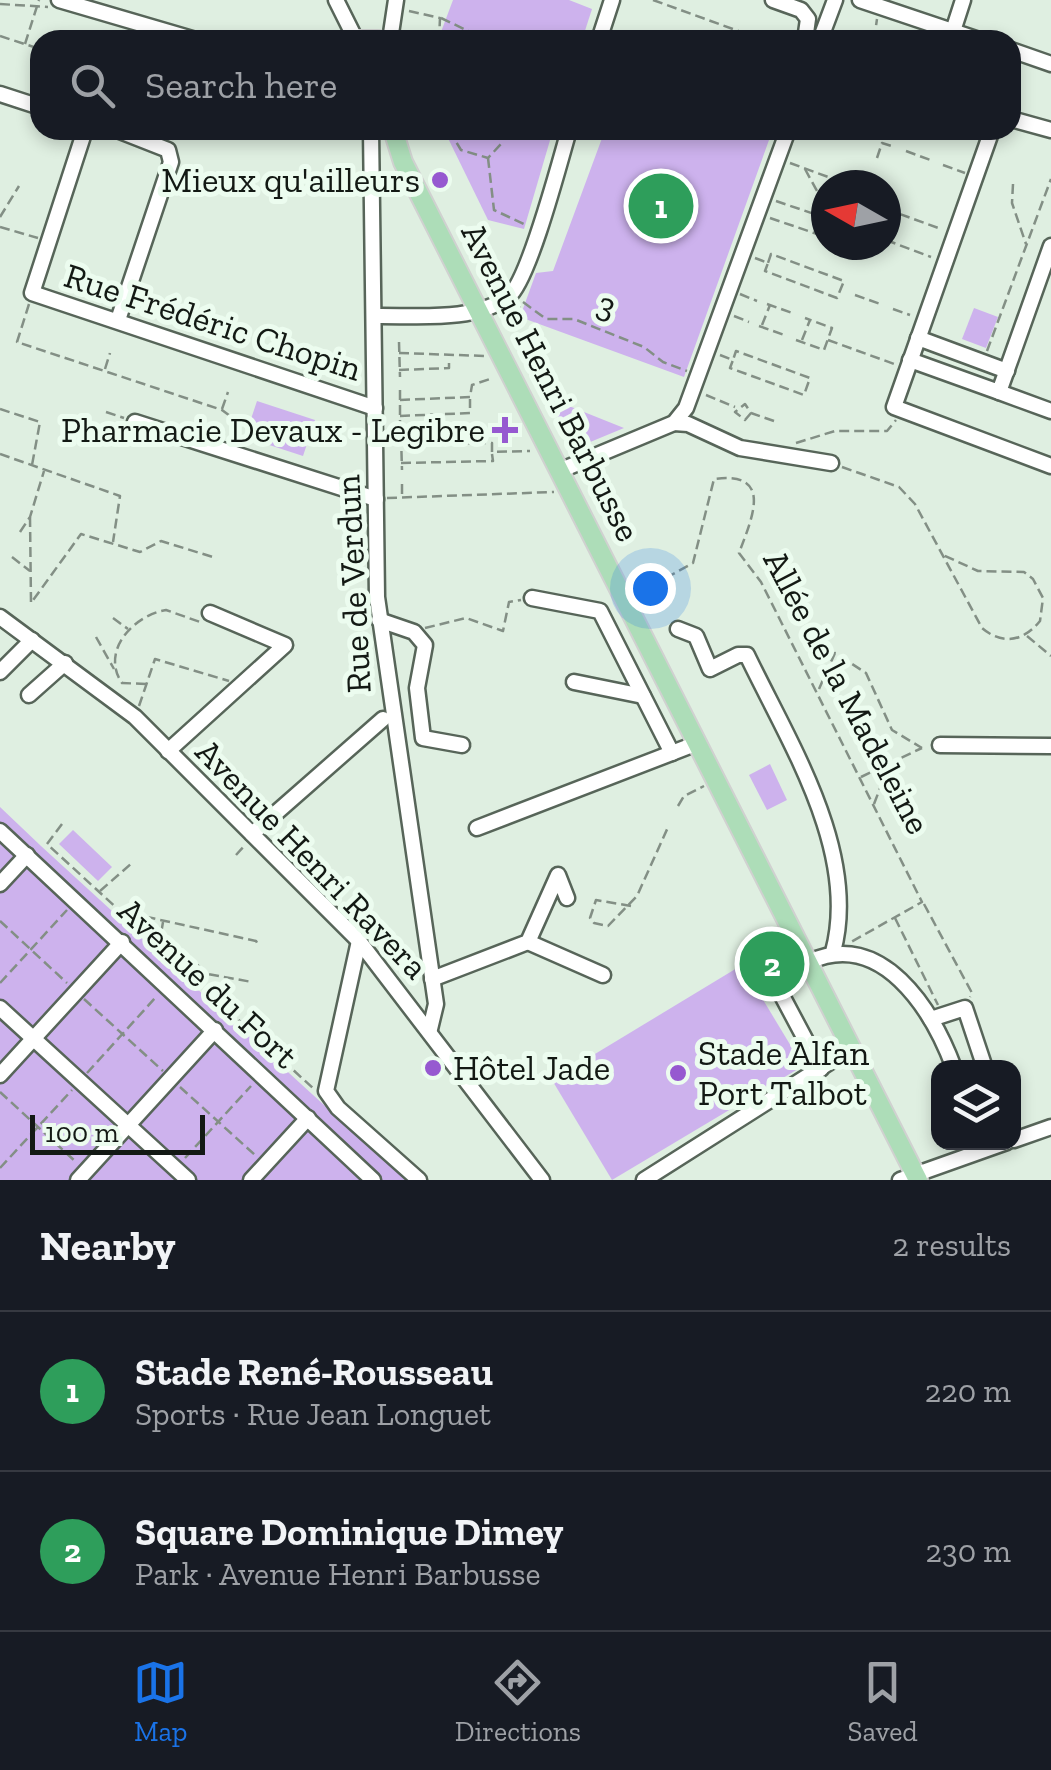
<!DOCTYPE html>
<meta charset="utf-8">
<style>
:root{--surface:#171b24;--page:#20242c;--text:#f1f3f6;--muted:#9ea1a6;--line:#363941;--accent:#1a73e8}
body{margin:0;font-family:"Zilla Slab",serif;background:var(--page);color:var(--text)}
.controls{position:absolute;right:30px;bottom:30px;display:grid;overflow:hidden;border-radius:20px;box-shadow:0 5px 15px #0003}
.controls button{width:90px;height:90px;display:grid;place-items:center;padding:0;border:0;border-bottom:2px solid var(--line);background:var(--surface);color:var(--text);font:50px sans-serif}
.compass{position:absolute;left:811px;top:170px;width:90px;height:90px;border-radius:50%;background:var(--surface);box-shadow:0 5px 15px #0003;rotate:279deg}
.scale{position:absolute;left:30px;bottom:25px;width:175px;box-sizing:border-box;padding-left:10px;border:5px solid #131914;border-top:0;font-size:28px;line-height:35px;white-space:nowrap;color:#131914;-webkit-text-stroke:8px #ecfcef;paint-order:stroke}
.you{position:absolute;left:650px;top:588px;width:35px;height:35px;margin:-25px;border:8px solid #fff;border-radius:50%;background:#1a73e8;box-shadow:0 0 0 15px #1a73e833}
.badge{display:grid;place-items:center;width:65px;height:65px;border-radius:50%;background:var(--accent);color:#fff;font-size:32px;font-weight:700}
.pin{position:absolute;translate:-50% -50%;border:5px solid #fff;box-shadow:0 2px 10px #0006}
.list{margin:0;padding:0;list-style:none}
h2{display:flex;justify-content:space-between;align-items:center;height:130px;margin:0;padding:0 40px;font-size:42px}
h2 small{font-size:32px;font-weight:400;color:var(--muted)}
.list li{display:grid;grid-template-columns:65px 1fr auto;gap:30px;align-items:center;box-sizing:border-box;height:160px;padding:0 40px;border-top:2px solid var(--line)}
.list b{display:block;font-size:38px;white-space:nowrap}
.list p{margin:0;font-size:32px;white-space:nowrap;color:var(--muted)}
.list em{font-size:32px;font-style:normal;color:var(--muted)}
.icon{flex:none;width:55px;height:55px;fill:none;stroke:currentColor;stroke-width:2;stroke-linecap:round;stroke-linejoin:round}
.map{position:relative;flex:none;width:1051px;height:1180px;overflow:hidden}
.search{position:absolute;background:var(--surface);box-shadow:0 5px 15px #0003;left:30px;right:30px;top:30px;height:110px;display:flex;align-items:center;gap:25px;box-sizing:border-box;padding:0 35px;border-radius:30px;color:var(--muted);font-size:38px}
.sheet{height:450px;background:var(--surface)}
nav{display:flex;justify-content:space-around;align-items:center;box-sizing:border-box;height:140px;border-top:2px solid var(--line);background:var(--surface);font-size:28px;color:var(--muted)}
nav a{display:grid;justify-items:center;gap:5px}
nav .on{color:var(--accent)}
.map>svg:first-child{display:block}
</style>
<div class="map">
<svg width="1051" height="1180" viewBox="0 0 1051 1180">
<rect width="100%" height="100%" fill="#dfefe1"/>
<g fill="#cdb2ed">
<polygon points="453,0 569,0 592,9 582,40 438,40"/>
<polygon points="444,130 553,130 524,229 488,220"/>
<polygon points="605,130 765,130 769,140 684,377 520,317 536,273 553,271"/>
<polygon points="974,308 998,317 986,348 962,339"/>
<polygon points="539,383 554,387 554,400 624,428 583,445 565,434"/>
<polygon points="257,401 315,420 303,456 245,437"/>
<polygon points="770,764 787,800 767,810 749,775"/>
<polygon points="0,807 41,846 406,1180 0,1180"/>
<polygon points="73,830 112,867 98,881 59,844"/>
<polygon points="775,941 792,975 769,986 752,953"/>
<polygon points="742,965 803,1066 612,1180 552,1080"/>
</g>
<g fill="none" stroke-linecap="round" stroke-linejoin="round">
<defs>
<g id="minor">
<polyline points="59,0 196,40"/>
<polyline points="336,0 356,40"/>
<polyline points="773,0 801,10 808,19 805,40"/>
<polyline points="860,0 979,40"/>
<polyline points="953,31 963,0"/>
<polyline points="390,40 396,0"/>
<polyline points="599,40 612,0"/>
<polyline points="820,40 835,0"/>
<polyline points="1011,50 1051,64"/>
<polyline points="0,94 40,107"/>
<polyline points="1011,119 1051,130"/>
<polyline points="85,130 32,293 375,408"/>
<polyline points="117,130 168,150 171,162 118,320"/>
<polyline points="371,130 377,597 436,1004 430,1029"/>
<polyline points="992,130 894,407 1051,466"/>
<path d="M374,316C414,315 475,323 509,296C529,280 560,161 569,130"/>
<polyline points="918,338 1007,371"/>
<polyline points="910,360 999,392 1051,246"/>
<polyline points="999,392 1051,411"/>
<polyline points="135,422 376,499"/>
<polyline points="674,423 688,424 740,448 831,463"/>
<polyline points="559,471 674,423 686,408 788,130"/>
<polyline points="532,598 600,611 672,753"/>
<polyline points="0,617 135,717 359,941 542,1180"/>
<polyline points="379,620 414,632 425,645 417,688 423,738 462,745"/>
<path d="M678,629L696,636L710,669L738,655H747C788,741 860,852 833,952"/>
<polyline points="0,672 32,640"/>
<polyline points="574,682 643,696"/>
<polyline points="29,695 65,663"/>
<polyline points="940,745 1051,746"/>
<polyline points="168,751 285,645 210,613"/>
<polyline points="477,828 695,744"/>
<polyline points="0,831 373,1180"/>
<polyline points="252,834 383,719"/>
<polyline points="0,884 27,855"/>
<polyline points="359,941 326,1091 338,1108 419,1180"/>
<polyline points="528,942 603,975"/>
<path d="M809,962C881,928 932,1009 954,1068"/>
<polyline points="432,979 528,942 558,875 567,898"/>
<polyline points="779,990 821,1069"/>
<polyline points="0,1008 188,1180"/>
<polyline points="931,1019 965,1008 985,1068"/>
<polyline points="0,1075 122,942"/>
<polyline points="1014,1140 1051,1127"/>
<polyline points="78,1180 215,1030"/>
<polyline points="251,1180 308,1118"/>
<polyline points="644,1180 852,1048"/>
<polyline points="900,1180 1007,1142"/>
</g>
<g id="major">
<polyline points="356,40 378,40"/>
<polyline points="393,130 403,162 918,1180"/>
</g>
</defs>
<use href="#minor" stroke="#576559" stroke-width="19"/>
<use href="#major" stroke="#d0d1d0" stroke-width="22"/>
<g stroke="#838f85" stroke-width="2.5" stroke-dasharray="10 5" stroke-linecap="butt">
<polyline points="653,0 763,40"/>
<polyline points="0,4 48,7"/>
<polyline points="409,11 440,18 439,40"/>
<polyline points="441,18 487,40"/>
<polyline points="0,36 40,49"/>
<polyline points="874,40 877,19"/>
<polyline points="25,44 39,0"/>
<polyline points="1011,77 1016,64"/>
<polyline points="449,130 461,150 488,158 501,144 504,130"/>
<polyline points="172,140 175,130"/>
<polyline points="906,151 933,161"/>
<polyline points="488,158 494,210 526,225"/>
<polyline points="877,158 882,143 895,147"/>
<polyline points="790,163 850,185"/>
<polyline points="943,165 965,173"/>
<polyline points="805,169 817,191 826,189"/>
<polyline points="1013,184 1012,203 1026,244"/>
<polyline points="842,185 868,182 871,173"/>
<polyline points="776,201 826,218"/>
<polyline points="886,209 941,229"/>
<polyline points="0,217 19,186"/>
<polyline points="770,218 826,237"/>
<polyline points="0,227 38,238"/>
<polyline points="816,232 826,203"/>
<polyline points="886,240 931,257"/>
<polyline points="755,258 768,263 765,271 837,298 844,281 771,254 768,263"/>
<polyline points="740,294 757,301"/>
<polyline points="855,295 883,305"/>
<polyline points="29,304 17,342 222,410 248,429"/>
<polyline points="767,304 795,314"/>
<polyline points="893,309 910,315"/>
<polyline points="734,316 749,322"/>
<polyline points="762,325 770,305"/>
<polyline points="505,326 523,302 546,319 574,319 644,347 663,362 687,371"/>
<polyline points="759,326 787,336"/>
<polyline points="796,340 824,350 832,328 805,318"/>
<polyline points="802,340 810,320"/>
<polyline points="828,340 897,365"/>
<polyline points="399,342 400,377"/>
<polyline points="987,351 1051,179"/>
<polyline points="399,353 486,356"/>
<polyline points="720,355 733,360 730,368 804,395 810,378 736,351 733,360"/>
<polyline points="105,369 110,353"/>
<polyline points="399,370 449,368 449,359"/>
<polyline points="400,390 400,422"/>
<polyline points="706,395 735,407"/>
<polyline points="400,400 470,397 472,385 493,378"/>
<polyline points="0,409 40,422 32,465"/>
<polyline points="222,409 228,392"/>
<polyline points="106,412 124,418"/>
<polyline points="751,413 745,420 735,412 745,404 751,413 777,422"/>
<polyline points="400,416 470,413 470,399"/>
<polyline points="401,436 402,470"/>
<polyline points="796,443 835,431 887,431 896,420"/>
<polyline points="401,444 492,443 492,452 530,451"/>
<polyline points="0,454 120,496 113,542"/>
<polyline points="401,463 493,461 492,454"/>
<path d="M842,467L899,487L915,504L982,628C1002,645 1023,642 1040,621L1043,598L1033,579L1024,572L978,571L943,555"/>
<polyline points="402,484 402,495"/>
<polyline points="387,498 554,492"/>
<polyline points="30,517 31,603 81,534 140,552 161,541 216,558"/>
<polyline points="20,532 30,517 44,471"/>
<polyline points="12,557 30,571"/>
<path d="M666,578L693,563L714,479C774,471 752,518 739,553L761,582L922,902L851,942"/>
<polyline points="113,618 128,629"/>
<polyline points="425,628 466,618 503,631 509,602 521,600"/>
<polyline points="1027,636 1051,656"/>
<polyline points="96,637 114,669"/>
<path d="M146,684L122,683C100,651 134,615 166,610L200,622"/>
<polyline points="819,689 835,653 866,673 892,730 922,748"/>
<polyline points="139,706 155,659 229,681"/>
<polyline points="861,777 922,748"/>
<polyline points="874,804 889,765"/>
<polyline points="678,806 684,796 704,786"/>
<polyline points="62,824 47,844 315,1090"/>
<polyline points="236,855 245,845"/>
<polyline points="100,891 132,863"/>
<polyline points="924,904 972,993 970,997"/>
<polyline points="631,906 596,900 590,918 594,923 608,926 637,896 669,825"/>
<polyline points="895,918 938,1005"/>
<polyline points="0,921 67,983"/>
<polyline points="163,922 161,934 208,974 252,982"/>
<polyline points="143,933 147,917 256,941 259,946"/>
<polyline points="0,983 67,910"/>
<polyline points="84,999 163,1071"/>
<polyline points="87,1073 156,997"/>
<polyline points="180,1087 255,1155"/>
<polyline points="0,1092 76,1162"/>
<polyline points="185,1158 251,1086"/>
<polyline points="0,1168 72,1090"/>
</g>
<use href="#minor" stroke="#fff" stroke-width="14"/>
<use href="#major" stroke="#adddb8" stroke-width="18"/>
</g>
<g fill="#9659d0" stroke="#ecfcef" stroke-width="4">
<circle cx="440" cy="180" r="10"/>
<path d="M500 415h10v10h10v10h-10v10h-10v-10h-10v-10h10z"/>
<circle cx="433" cy="1068" r="10"/>
<circle cx="678" cy="1073" r="10"/>
</g>
<g text-anchor="middle" dominant-baseline="central" stroke-width="10" stroke-linejoin="round" paint-order="stroke">
<g font-size="35" fill="#131914" stroke="#ecfcef" text-anchor="end">
<text x="420" y="180">Mieux qu'ailleurs</text>
<text x="485" y="430">Pharmacie Devaux - Legibre</text>
<text x="698" y="1053" text-anchor="start">Stade Alfan<tspan x="698" dy="40">Port Talbot</tspan></text>
<text x="453" y="1068" text-anchor="start">Hôtel Jade</text>
</g>
<g font-size="35" fill="#131914" stroke="#ecfcef">
<text transform="translate(607 305) rotate(21)">3</text>
<text transform="translate(213 322) rotate(18)">Rue Frédéric Chopin</text>
<text transform="translate(551 382) rotate(63)">Avenue Henri Barbusse</text>
<text transform="translate(353 584) rotate(-93)">Rue de Verdun</text>
<text transform="translate(847 692) rotate(62)">Allée de la Madeleine</text>
<text transform="translate(312 859) rotate(46)">Avenue Henri Ravera</text>
<text transform="translate(208 983) rotate(43)">Avenue du Fort</text>
</g>
</g>
</svg>
<div class="controls">
<button><svg class="icon" aria-label="layers" viewBox="0 0 24 24"><path d="M12 4l9 5-9 5-9-5zM3 14l9 5 9-5"/></svg></button>
</div>
<svg class="compass" viewBox="-18 -18 36 36"><path d="M0-13l5 13h-10z" fill="#e53935"/><path d="M0 13l5-13h-10z" fill="#9ea1a6"/></svg>
<div class="scale">100 m</div>
<div class="you"></div>
<div class="pin badge" style="left:661px;top:206px;background:#2e9e5b">1</div>
<div class="pin badge" style="left:772px;top:964px;background:#2e9e5b">2</div>
<div class="search"><svg class="icon" aria-label="search" viewBox="0 0 24 24"><circle cx="10" cy="10" r="6"/><path d="M15 15l6 6"/></svg>Search here</div>
</div>
<section class="sheet">
<h2>Nearby<small>2 results</small></h2>
<ul class="list">
<li><span class="badge" style="background:#2e9e5b">1</span><div><b>Stade René-Rousseau</b><p>Sports · Rue Jean Longuet</p></div><em>220 m</em></li>
<li><span class="badge" style="background:#2e9e5b">2</span><div><b>Square Dominique Dimey</b><p>Park · Avenue Henri Barbusse</p></div><em>230 m</em></li>
</ul>
</section>
<nav>
<a class="on"><svg class="icon" aria-label="map" viewBox="0 0 24 24"><path d="M3 6l6-2 6 2 6-2v14l-6 2-6-2-6 2zM9 4v14M15 6v14"/></svg>Map</a>
<a><svg class="icon" aria-label="directions" viewBox="0 0 24 24"><path d="M12 3l9 9-9 9-9-9zM9 14v-3h6M13 9l2 2-2 2"/></svg>Directions</a>
<a><svg class="icon" aria-label="saved" viewBox="0 0 24 24"><path d="M7 4h10v16l-5-4-5 4z"/></svg>Saved</a>
</nav>
